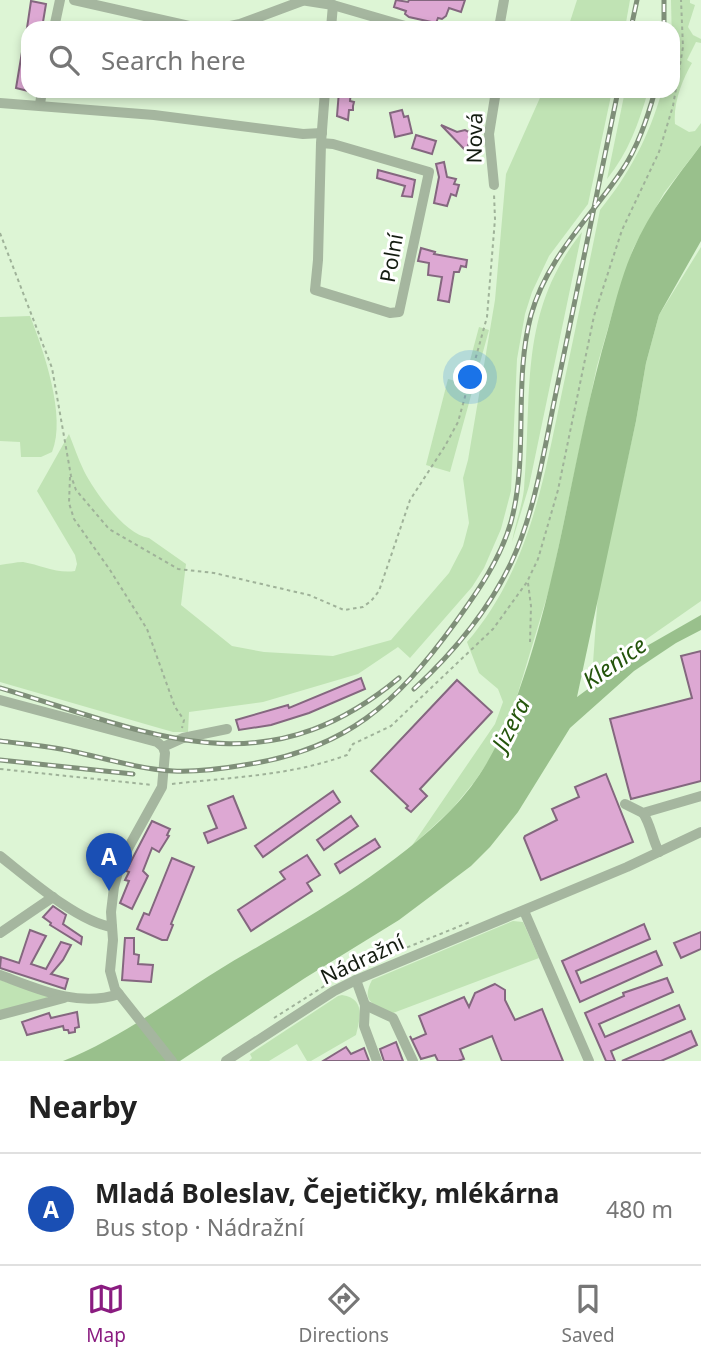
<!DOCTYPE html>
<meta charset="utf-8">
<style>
:root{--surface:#fff;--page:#f6f6f6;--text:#222;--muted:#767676;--line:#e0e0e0;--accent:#8a1c80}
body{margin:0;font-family:"Noto Sans",sans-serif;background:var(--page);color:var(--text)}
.you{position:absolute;left:471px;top:378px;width:24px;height:24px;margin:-18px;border:5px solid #fff;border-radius:50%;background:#1a73e8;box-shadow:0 0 0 10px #1a73e833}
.badge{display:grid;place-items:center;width:46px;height:46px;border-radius:50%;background:var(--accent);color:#fff;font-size:23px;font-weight:700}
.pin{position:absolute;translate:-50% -58px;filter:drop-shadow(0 2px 4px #0008)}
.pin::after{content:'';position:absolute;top:37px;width:24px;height:21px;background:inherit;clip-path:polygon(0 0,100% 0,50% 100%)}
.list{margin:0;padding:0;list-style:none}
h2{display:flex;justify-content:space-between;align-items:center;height:91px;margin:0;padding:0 28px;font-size:30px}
h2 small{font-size:23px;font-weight:400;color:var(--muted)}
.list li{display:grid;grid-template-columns:46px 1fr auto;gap:21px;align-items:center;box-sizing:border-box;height:112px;padding:0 28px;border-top:2px solid var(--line)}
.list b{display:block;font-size:26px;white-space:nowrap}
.list p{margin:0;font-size:23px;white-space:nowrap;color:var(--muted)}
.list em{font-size:23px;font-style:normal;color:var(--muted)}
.icon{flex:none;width:38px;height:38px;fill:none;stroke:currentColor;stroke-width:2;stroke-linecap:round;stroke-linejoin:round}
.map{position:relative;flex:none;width:701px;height:1061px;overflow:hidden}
.search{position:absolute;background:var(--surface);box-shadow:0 4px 10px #0003;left:21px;right:21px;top:21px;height:77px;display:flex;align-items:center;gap:18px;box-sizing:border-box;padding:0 24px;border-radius:21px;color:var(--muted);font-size:26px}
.sheet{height:203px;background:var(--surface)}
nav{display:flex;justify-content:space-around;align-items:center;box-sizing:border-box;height:98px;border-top:2px solid var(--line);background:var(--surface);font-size:19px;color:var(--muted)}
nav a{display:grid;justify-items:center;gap:4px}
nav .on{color:var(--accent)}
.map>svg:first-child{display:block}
</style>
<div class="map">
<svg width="701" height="1061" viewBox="0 0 701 1061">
<rect width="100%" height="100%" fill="#ddf5d5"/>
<g fill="#c0e3b4">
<polygon points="577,0 630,0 625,28 568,28"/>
<path d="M671,0H690V3L695,5L688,27L693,35L701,39V43L696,42L687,60L692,63C682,80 673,104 675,124L689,132L695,131L701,123V145L664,193L633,249L615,304L597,366L551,583L514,706L496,750L475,781L452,809L411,847L495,724L503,702L498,689L479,673L467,642C529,569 543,483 562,392C575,331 588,270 600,210C630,173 649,136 662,91H673Z"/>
<path d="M543,91H612L588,204L549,256L532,292L525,314L517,359L511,491L501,529L484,568L472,587L410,658L398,647L358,674L263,702L189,712L188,732H173L152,726L0,682V565C8,564 16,562 23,562C41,565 57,574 75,571L77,564L75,555L37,491L69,434C74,446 78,459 84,471C94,491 125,535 149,538L186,564L181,605L232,646L264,652L333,656L391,640L449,573L463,546L469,523L463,478L468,460L495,300L506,174Z"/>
<path d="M625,91H648C639,123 628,153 607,179Z"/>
<path d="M582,232L529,486L512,542C515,524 522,507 524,489C533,393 517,314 582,232Z"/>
<polygon points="701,247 701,601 592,677 598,593 636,421 646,363 659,315"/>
<path d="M30,316C43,349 67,417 52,452L41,457H21L20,442L0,441V317Z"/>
<polygon points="479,327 489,330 450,472 426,465 448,379 464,383"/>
<path d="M513,921L523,922L539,958L393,1013C375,1005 360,1003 372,980Z"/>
<polygon points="0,980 47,996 48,999 0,1013"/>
<path d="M342,995C366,999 360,1018 356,1035L311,1061H307L297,1044L269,1061H249L252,1058L250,1054L338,996Z"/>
</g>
<path fill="#99c08c" d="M701,145V241L659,315L646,363L636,421L577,697L645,647L701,615V630L676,643L634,671L570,728L518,812L490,847L471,866L399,920L305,978L180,1061H63C129,1035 185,988 247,953C316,913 395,867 451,810C492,768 510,719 528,664C563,555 576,439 608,329C615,303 622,275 633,250C650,211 676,178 701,145Z"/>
<g fill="#dda8d3" stroke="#84677f" stroke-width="2">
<polygon points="396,0 408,2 409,0 465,0 461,12 449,8 446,16 442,19 438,18 436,23 409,17 405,14 406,11 394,7"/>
<polygon points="31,1 46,4 42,28 27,28"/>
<polygon points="24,40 28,41 28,91 16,88"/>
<polygon points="339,91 351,91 350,101 354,102 353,106 353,110 349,110 348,120 337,116"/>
<polygon points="402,110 404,117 408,116 412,133 395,137 390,113"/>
<polygon points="441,125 457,132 465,130 471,133 474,140 468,145 467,152"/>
<polygon points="416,135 436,141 432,154 412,148"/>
<polygon points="444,162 447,177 456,179 454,184 459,185 456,196 451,194 447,206 434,203 439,177 436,164"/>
<polygon points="378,170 415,180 412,197 402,196 405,186 377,178"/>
<polygon points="421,248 435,252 434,254 467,260 466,267 461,266 459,272 454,272 449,302 438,300 442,277 428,275 429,263 418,261"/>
<polygon points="701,651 701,781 631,799 610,719 692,698 681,656"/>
<polygon points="361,678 365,689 309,713 271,725 239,730 236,720 288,705 289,708"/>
<polygon points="457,680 492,712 420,789 427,796 411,812 406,808 408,806 371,771"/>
<polygon points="606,774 633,842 541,880 524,838 525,836 557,820 552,809 579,797 575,787"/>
<polygon points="333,791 340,802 263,857 255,846"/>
<polygon points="233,796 246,828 208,843 204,833 217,828 208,806"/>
<polygon points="351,816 358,826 324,850 317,840"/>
<polygon points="152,821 170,829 167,835 169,836 159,852 152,848 143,871 148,876 132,909 120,903 129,881 125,880 129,872 126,871"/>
<polygon points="375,839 380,847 340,873 335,864"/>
<polygon points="307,855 320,875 307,883 312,891 251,931 238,910 285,879 280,872"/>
<polygon points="172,858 194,867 171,924 173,925 167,940 162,940 137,929 144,913 149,915"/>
<polygon points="53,906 66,915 63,924 82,937 81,944 50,925 51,923 43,917"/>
<polygon points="644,924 650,939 576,971 581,983 656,951 662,965 580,1002 562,961"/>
<polygon points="30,930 46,936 31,964 46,969 61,942 71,945 63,960 51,974 68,979 65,989 0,968 1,957 19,963"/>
<polygon points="701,932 701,949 681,958 674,943"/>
<polygon points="125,938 134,938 134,954 139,955 138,964 153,965 151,982 122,980"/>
<polygon points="667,978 673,992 599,1024 605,1037 679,1005 685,1019 611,1051 615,1061 606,1061 585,1013 624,996 623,993"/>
<polygon points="495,984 505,990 505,1000 515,1020 542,1009 563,1061 502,1061 492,1036 460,1049 464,1059 458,1061 438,1061 435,1055 421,1059 410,1036 412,1040 426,1034 419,1016 464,997 469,1007 475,993"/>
<polygon points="77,1012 79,1027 75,1028 75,1032 69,1033 68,1030 64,1030 63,1026 27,1035 22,1022 49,1013 51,1018"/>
<polygon points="691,1031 697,1045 675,1055 661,1061 622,1061"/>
<polygon points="396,1042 403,1061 384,1061 380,1049"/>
<polygon points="346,1047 351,1054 364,1048 369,1061 323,1061"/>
</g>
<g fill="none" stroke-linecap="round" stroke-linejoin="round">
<g stroke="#9fb299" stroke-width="2" stroke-dasharray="3.5 3.5" stroke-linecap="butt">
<polyline points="0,233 52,368 71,476 76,490 109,529 178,569 214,573 309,595 344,610 363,607 371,601 379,591 410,500 445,446 458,422 487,317 495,219 494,194"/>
<polyline points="70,477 69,503 74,519 110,570 147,629 175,707 184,720 182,728"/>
<polyline points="528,583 531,606 530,642"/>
<polyline points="0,769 153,785"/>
<path d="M172,784C232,777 290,776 347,755L353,744L391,726L493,629L527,582L538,559L558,490L594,316L622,230L659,152L673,106L683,47L681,0"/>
<polyline points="337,979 356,968 470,922"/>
<polyline points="274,1018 326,985"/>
</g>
<g stroke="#a5b69f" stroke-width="10">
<polyline points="74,0 198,28"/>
<polyline points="301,0 333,5 412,28"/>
<polyline points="54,28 60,0"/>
<polyline points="221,28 240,24 302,1"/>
<polyline points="331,28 333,5"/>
<polyline points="499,28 504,0"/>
<polyline points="0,103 154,115 303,134 322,133"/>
<polyline points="40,104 42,91"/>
<polyline points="321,143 333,144 429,172 399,312 390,313 315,290 318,260 321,143 325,91"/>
<polyline points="494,185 489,134 496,91"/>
<polyline points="0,700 157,742 163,747 165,753 162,787 121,861 114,887 111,912 113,940 110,971 115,989 172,1061"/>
<polyline points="163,747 183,738 227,729"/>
<polyline points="625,804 643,813 701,796"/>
<path d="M643,813C651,825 652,839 659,852"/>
<path d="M0,856C28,878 78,922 112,927"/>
<polyline points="524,911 589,1061"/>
<polyline points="0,933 53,897"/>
<path d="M0,975C38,989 78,1008 119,994"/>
<polyline points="356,980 365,1005 364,1026 377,1061"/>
<polyline points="365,1005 393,1018 413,1061"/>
<polyline points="0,1015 64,998"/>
<polyline points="226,1061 334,991 356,980 627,867 701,832"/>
</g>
<defs>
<g id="rail">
<polyline points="631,28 637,0"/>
<polyline points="664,28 664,0"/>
<path d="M0,688C149,732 262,792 399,678"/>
<path d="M414,689C454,652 488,611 511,563C537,507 545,443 558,383C578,286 598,188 618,91"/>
<path d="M0,741C24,744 47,746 71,751C105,758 138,769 173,771C197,772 221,769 244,765C346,750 397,703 455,623C478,591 500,560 511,522C529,455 513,383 531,315C547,258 589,219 621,172C638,147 647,119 655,91"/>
<polyline points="0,760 133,774"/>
</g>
</defs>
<use href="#rail" stroke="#7f8f79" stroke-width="5"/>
<use href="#rail" stroke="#fff" stroke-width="2.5" stroke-dasharray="8" stroke-linecap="butt"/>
</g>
<g text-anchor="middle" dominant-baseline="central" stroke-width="6" stroke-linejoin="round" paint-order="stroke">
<g font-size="21" fill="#141c11" stroke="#fff">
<text transform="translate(474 138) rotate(-89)">Nová</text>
<text transform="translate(391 258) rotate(-80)">Polní</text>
<text transform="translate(362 959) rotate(-25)">Nádražní</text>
</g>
<g font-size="23" font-style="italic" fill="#25550c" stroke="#fff">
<text transform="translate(614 662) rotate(-35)">Klenice</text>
<text transform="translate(510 724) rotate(-63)">Jizera</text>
</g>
</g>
</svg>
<div class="you"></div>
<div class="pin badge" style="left:109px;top:891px;background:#1a4fb4">A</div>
<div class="search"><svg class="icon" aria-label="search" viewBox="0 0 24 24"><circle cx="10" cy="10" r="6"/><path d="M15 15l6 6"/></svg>Search here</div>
</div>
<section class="sheet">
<h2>Nearby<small></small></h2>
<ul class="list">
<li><span class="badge" style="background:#1a4fb4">A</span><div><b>Mladá Boleslav, Čejetičky, mlékárna</b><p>Bus stop · Nádražní</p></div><em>480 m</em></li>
</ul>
</section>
<nav>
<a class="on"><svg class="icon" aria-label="map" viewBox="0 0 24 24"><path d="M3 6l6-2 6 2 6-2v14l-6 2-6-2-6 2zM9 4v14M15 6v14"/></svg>Map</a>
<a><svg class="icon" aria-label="directions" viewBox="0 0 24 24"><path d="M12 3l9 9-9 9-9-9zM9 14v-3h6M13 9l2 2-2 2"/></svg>Directions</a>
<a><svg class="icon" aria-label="saved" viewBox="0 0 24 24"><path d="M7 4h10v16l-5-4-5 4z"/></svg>Saved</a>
</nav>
